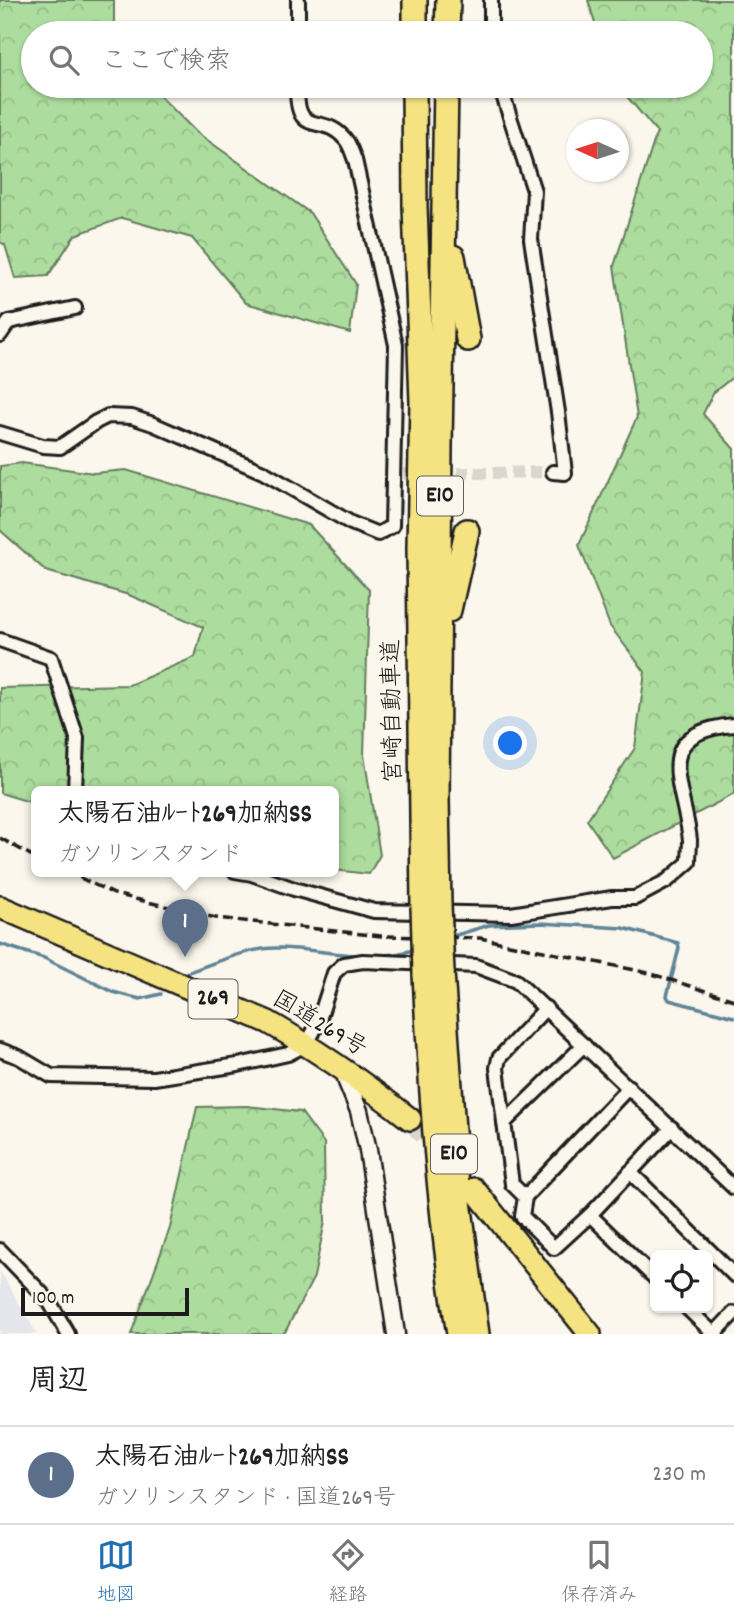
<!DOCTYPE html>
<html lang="ja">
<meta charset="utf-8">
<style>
:root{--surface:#fff;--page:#f2f2f2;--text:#222;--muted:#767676;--line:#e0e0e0;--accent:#1f6fb2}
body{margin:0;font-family:Dekko,"Klee One",sans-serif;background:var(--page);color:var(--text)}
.controls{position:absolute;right:21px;bottom:21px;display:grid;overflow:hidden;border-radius:10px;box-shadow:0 2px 5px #0004}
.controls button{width:63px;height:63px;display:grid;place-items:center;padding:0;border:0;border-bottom:2px solid var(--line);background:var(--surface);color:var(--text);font:35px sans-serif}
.compass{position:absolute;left:566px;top:119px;width:63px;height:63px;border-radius:50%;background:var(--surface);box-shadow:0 2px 5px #0004;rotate:273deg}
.scale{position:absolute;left:21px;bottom:18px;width:168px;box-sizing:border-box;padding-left:7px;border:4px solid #1c1c1c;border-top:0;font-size:19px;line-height:24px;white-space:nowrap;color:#1c1c1c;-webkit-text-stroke:5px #fbf7ec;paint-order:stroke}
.you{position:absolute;left:511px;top:744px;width:24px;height:24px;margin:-18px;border:5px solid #fff;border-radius:50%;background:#1a73e8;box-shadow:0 0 0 10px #1a73e833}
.badge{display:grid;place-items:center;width:46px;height:46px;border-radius:50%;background:var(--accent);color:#fff;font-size:23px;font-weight:700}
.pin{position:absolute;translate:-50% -58px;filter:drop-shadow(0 2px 4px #0008)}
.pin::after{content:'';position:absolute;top:37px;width:24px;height:21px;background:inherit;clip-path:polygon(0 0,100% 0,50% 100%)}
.popup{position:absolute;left:31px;top:786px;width:308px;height:91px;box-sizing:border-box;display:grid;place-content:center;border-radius:10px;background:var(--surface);filter:drop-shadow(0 2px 5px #0005);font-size:23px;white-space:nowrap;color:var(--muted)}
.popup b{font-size:26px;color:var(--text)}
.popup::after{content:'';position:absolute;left:50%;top:100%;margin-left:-14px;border:14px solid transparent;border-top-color:var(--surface)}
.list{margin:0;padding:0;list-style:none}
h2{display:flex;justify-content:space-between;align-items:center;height:91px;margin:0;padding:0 28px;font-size:30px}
h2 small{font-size:23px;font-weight:400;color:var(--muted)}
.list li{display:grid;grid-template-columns:46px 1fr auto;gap:21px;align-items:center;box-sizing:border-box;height:98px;padding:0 28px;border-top:2px solid var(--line)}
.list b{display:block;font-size:26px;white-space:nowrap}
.list p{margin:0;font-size:23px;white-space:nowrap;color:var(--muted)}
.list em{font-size:23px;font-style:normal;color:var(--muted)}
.icon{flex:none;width:38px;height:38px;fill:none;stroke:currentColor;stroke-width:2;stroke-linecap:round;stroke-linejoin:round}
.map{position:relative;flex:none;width:734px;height:1334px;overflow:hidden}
.search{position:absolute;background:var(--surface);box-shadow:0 2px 5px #0004;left:21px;right:21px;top:21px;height:77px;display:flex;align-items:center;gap:18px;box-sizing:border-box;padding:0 24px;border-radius:38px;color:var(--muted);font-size:26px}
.sheet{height:189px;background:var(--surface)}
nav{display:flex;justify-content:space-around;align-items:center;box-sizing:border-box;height:98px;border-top:2px solid var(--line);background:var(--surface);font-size:19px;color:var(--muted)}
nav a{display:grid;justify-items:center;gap:4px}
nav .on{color:var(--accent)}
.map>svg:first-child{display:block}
</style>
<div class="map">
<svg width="734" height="1334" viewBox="0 0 734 1334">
<defs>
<pattern id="forest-crowns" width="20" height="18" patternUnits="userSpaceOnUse" patternTransform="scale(1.75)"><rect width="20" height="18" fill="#acdd9e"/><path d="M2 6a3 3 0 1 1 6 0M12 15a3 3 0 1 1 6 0" fill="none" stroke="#93bd88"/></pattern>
</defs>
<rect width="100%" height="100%" fill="#fbf7ec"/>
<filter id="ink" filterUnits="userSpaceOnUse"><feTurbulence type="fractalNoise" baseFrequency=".0143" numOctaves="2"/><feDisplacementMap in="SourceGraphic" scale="14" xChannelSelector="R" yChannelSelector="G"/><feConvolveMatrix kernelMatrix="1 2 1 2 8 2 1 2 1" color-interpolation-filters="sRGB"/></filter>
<g filter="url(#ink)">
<polygon fill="#e5e5ec" points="0,1271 37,1334 0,1334"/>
<g fill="url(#forest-crowns)" stroke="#647c5d" stroke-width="2">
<polygon points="0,0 114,0 114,33 33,33 33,86 150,86 196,132 310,213 356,284 350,333 246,303 192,238 122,218 75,235 48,276 15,278 5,245 0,242"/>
<polygon points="588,0 734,0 734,376 713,393 703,414 734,449 734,794 613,858 587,820 635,748 645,672 610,626 579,545 637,417 614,266 657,132 618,86 701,86 701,33 598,33"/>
<polygon points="22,463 94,473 126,470 309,525 369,590 364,755 380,855 369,874 334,870 334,791 36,791 36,804 0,793 0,688 129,685 195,657 203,627 129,595 46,571 0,530 0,466"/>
<polygon points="247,1106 301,1112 324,1143 325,1221 314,1277 284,1334 131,1334 170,1228 197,1107"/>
</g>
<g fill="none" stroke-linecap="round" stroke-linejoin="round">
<g stroke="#5f8498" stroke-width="3.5">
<polyline points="450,937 489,925 540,923 623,928 678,943 679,948 667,996 669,1000 734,1017"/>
<polyline points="0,944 44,958 113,992 140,999 161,994"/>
<path d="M186,973C216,963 248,947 280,948C323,949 375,964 416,949"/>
</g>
<polyline stroke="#dad6cd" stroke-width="12" stroke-dasharray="12 6" stroke-linecap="butt" points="403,474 553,472"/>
<polyline stroke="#dad6cd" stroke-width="21" stroke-dasharray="21 10" stroke-linecap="butt" points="410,1119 442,1154"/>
<defs>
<g id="minor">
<polyline points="491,0 491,33"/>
<polyline points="298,33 298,0"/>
<polyline points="500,86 534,191 531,239 558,412 565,473 553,472"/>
<polyline points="0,335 9,322 75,308"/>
<path d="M0,433L43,446L60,447L96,422L108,416L132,417L153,424L263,472L351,523L378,534L392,526L396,345L355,160C352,153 350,144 345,139C322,111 296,141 297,86"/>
<polyline points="0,640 51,658 77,738 75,791"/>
<path d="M235,871L252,874L294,889L374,911L511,914L612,898H635L667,881L689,862C689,855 690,847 690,840C684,785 648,732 734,725"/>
<polyline points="546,1008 499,1058 497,1068 512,1184 525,1197 522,1216 554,1248 590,1215 672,1128"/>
<polyline points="0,1050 19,1057 51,1076 154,1078 238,1065 288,1054 307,1044 318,1023 334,973 344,964 363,961 476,966 516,981 734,1188"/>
<polyline points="504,1123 584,1045"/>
<polyline points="630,1172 734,1275"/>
<polyline points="525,1197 629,1087"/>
<polyline points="590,1215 655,1278"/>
<polyline points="0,1250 49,1301 68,1334"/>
<polyline points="687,1308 714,1334"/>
<polyline points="714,1334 734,1313"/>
</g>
<polyline id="tertiary" points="344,1069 347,1082 359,1111 368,1150 396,1334"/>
<g id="trunk">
<path d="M0,907L268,1022C319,1051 364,1083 410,1119"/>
<polyline points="474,1189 590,1334"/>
</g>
<g id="motorway">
<polyline points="415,33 415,0"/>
<polyline points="447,33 448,0"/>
<polyline points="414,86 415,206 422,402 419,547 423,906"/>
<polyline points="453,257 468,339"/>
<polyline points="449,610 467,531"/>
<polyline points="439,905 437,798 440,445 446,86"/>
<polyline points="442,972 457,1187 477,1334"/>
<path d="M425,974C431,1094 439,1215 459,1334"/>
</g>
</defs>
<use href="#minor" stroke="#1c1c1c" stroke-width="18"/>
<use href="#tertiary" stroke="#1c1c1c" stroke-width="21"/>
<use href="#trunk" stroke="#1c1c1c" stroke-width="26"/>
<use href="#motorway" stroke="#1c1c1c" stroke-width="28"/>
<use href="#minor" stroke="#fbf7ec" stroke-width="12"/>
<use href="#tertiary" stroke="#fbf7ec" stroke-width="16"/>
<use href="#trunk" stroke="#f5e382" stroke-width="21"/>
<use href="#motorway" stroke="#f5e382" stroke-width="23"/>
<g stroke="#1c1c1c" stroke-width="3.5" stroke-dasharray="10 5" stroke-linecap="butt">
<polyline points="0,838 36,858"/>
<polyline points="66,871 114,894 216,918 381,936 480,938 649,973 734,1000"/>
</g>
<defs>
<g id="motorway-bridge">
<polyline points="439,905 442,972"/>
<polyline points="423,906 425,974"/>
</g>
</defs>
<use href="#motorway-bridge" stroke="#1c1c1c" stroke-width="28" stroke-linecap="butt"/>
<use href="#motorway-bridge" stroke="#f5e382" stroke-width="23"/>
</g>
</g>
<g text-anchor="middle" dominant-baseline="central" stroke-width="5" stroke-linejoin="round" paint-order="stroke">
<g fill="#fbf7ec" stroke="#5f5e5a" stroke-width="2">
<rect x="417" y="476.5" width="46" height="39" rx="5"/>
<rect x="188.5" y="979.5" width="49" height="39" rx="5"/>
<rect x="431" y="1134.5" width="46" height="39" rx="5"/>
</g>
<g font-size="23" font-weight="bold" fill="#1c1c1c">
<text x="440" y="496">E10</text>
<text x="213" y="999">269</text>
<text x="454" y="1154">E10</text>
</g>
<g font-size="24" fill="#1c1c1c" stroke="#fbf7ec">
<text transform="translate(394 711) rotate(-91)">宮崎自動車道</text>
<text transform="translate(319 1025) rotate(31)">国道269号</text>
</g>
</g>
</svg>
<div class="controls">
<button><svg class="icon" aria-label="locate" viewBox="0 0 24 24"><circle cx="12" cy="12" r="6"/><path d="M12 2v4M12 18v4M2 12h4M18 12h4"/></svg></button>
</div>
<svg class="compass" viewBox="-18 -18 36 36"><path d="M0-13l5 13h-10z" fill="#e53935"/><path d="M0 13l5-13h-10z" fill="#767676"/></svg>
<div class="scale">100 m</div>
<div class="you"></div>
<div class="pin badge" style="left:185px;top:957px;background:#5c6f8a">1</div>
<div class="popup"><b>太陽石油ﾙｰﾄ269加納SS</b>ガソリンスタンド</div>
<div class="search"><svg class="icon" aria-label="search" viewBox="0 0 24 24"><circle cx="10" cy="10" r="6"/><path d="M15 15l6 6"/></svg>ここで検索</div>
</div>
<section class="sheet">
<h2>周辺<small></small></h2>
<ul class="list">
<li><span class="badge" style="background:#5c6f8a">1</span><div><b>太陽石油ﾙｰﾄ269加納SS</b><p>ガソリンスタンド · 国道269号</p></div><em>230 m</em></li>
</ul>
</section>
<nav>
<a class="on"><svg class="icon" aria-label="map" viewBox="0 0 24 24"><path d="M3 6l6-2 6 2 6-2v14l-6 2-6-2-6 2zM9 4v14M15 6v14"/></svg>地図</a>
<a><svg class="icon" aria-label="directions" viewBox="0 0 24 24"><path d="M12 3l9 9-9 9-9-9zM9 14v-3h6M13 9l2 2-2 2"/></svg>経路</a>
<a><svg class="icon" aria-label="saved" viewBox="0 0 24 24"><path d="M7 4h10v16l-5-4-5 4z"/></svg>保存済み</a>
</nav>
